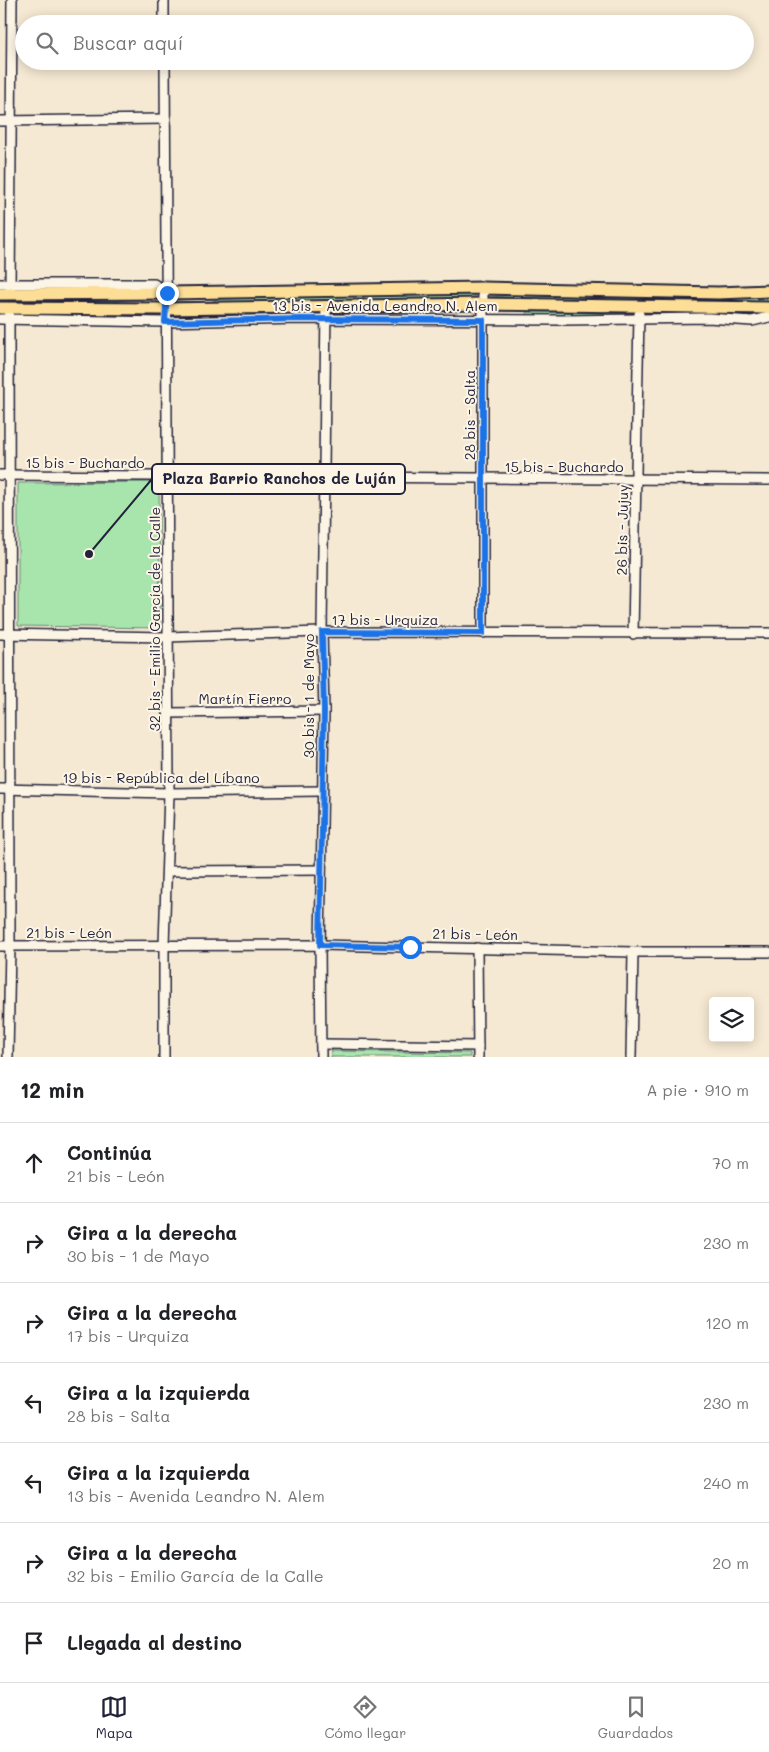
<!DOCTYPE html>
<html lang="es">
<meta charset="utf-8">
<style>
:root{--surface:#fff;--page:#f2f2f2;--text:#202124;--muted:#757577;--line:#e0e0e0;--accent:#22223b}
body{margin:0;font-family:Mali,sans-serif;background:var(--page);color:var(--text)}
.controls{position:absolute;right:15px;bottom:15px;display:grid;overflow:hidden;border-radius:5px;box-shadow:0 2px 12px #0003}
.controls button{width:45px;height:45px;display:grid;place-items:center;padding:0;border:0;border-bottom:1px solid var(--line);background:var(--surface);color:var(--text);font:25px sans-serif}
.stop{position:absolute;width:15px;height:15px;margin:-11px;border:4px solid #1a73e8;border-radius:50%;background:#fff}
.stop.end{background:#1a73e8;border-color:#fff;box-shadow:0 1px 5px #0008}
.list{margin:0;padding:0;list-style:none}
h2{display:flex;justify-content:space-between;align-items:center;height:65px;margin:0;padding:0 20px;font-size:21px}
h2 small{font-size:16px;font-weight:400;color:var(--muted)}
.list li{display:grid;grid-template-columns:32px 1fr auto;gap:15px;align-items:center;box-sizing:border-box;height:80px;padding:0 20px;border-top:1px solid var(--line)}
.list b{display:block;font-size:19px;white-space:nowrap}
.list p{margin:0;font-size:16px;white-space:nowrap;color:var(--muted)}
.list em{font-size:16px;font-style:normal;color:var(--muted)}
.icon{flex:none;width:28px;height:28px;fill:none;stroke:currentColor;stroke-width:2;stroke-linecap:round;stroke-linejoin:round}
.map{position:relative;flex:none;width:769px;height:1057px;overflow:hidden}
.search{position:absolute;background:var(--surface);box-shadow:0 2px 12px #0003;left:15px;right:15px;top:15px;height:55px;display:flex;align-items:center;gap:12px;box-sizing:border-box;padding:0 18px;border-radius:28px;color:var(--muted);font-size:19px}
.sheet{height:625px;background:var(--surface)}
nav{display:flex;justify-content:space-around;align-items:center;box-sizing:border-box;height:70px;border-top:1px solid var(--line);background:var(--surface);font-size:14px;color:var(--muted)}
nav a{display:grid;justify-items:center;gap:2px}
nav .on{color:var(--accent)}
.map>svg:first-child{display:block}
</style>
<div class="map">
<svg width="769" height="1057" viewBox="0 0 769 1057">
<rect width="100%" height="100%" fill="#f5e9d3"/>
<filter id="ink" filterUnits="userSpaceOnUse"><feTurbulence type="fractalNoise" baseFrequency=".02" numOctaves="2"/><feDisplacementMap in="SourceGraphic" scale="10" xChannelSelector="R" yChannelSelector="G"/><feConvolveMatrix kernelMatrix="1 2 1 2 8 2 1 2 1" color-interpolation-filters="sRGB"/></filter>
<g filter="url(#ink)">
<g fill="#a8e5ac" stroke="#658474">
<polygon points="475,293 475,299 173,304 173,301 209,302 221,299"/>
<polygon points="542,294 769,296 769,303 489,300 488,297"/>
<polygon points="0,298 159,298 158,300 125,300 108,303 0,303"/>
<polygon points="527,312 627,313 626,316 527,315"/>
<polygon points="159,482 160,628 18,626 18,483"/>
<polygon points="331,1051 470,1053 470,1057 331,1057"/>
</g>
<g fill="none" stroke-linecap="round" stroke-linejoin="round">
<defs>
<g id="minor">
<polyline points="164,0 164,24"/>
<polyline points="0,121 166,119"/>
<polyline points="0,284 154,284 167,293"/>
<polyline points="10,294 12,0"/>
<polyline points="0,319 165,322 299,319 565,320 708,318 752,321 769,317"/>
<polyline points="0,475 769,480"/>
<polyline points="483,633 483,288"/>
<polyline points="0,634 166,637 322,632 769,633"/>
<polyline points="633,634 639,314"/>
<polyline points="168,713 324,711"/>
<polyline points="0,789 169,793 321,791"/>
<polyline points="167,871 321,870"/>
<polyline points="0,946 320,945 633,952 769,952"/>
<polyline points="477,948 478,1057"/>
<polyline points="321,1044 478,1046"/>
<polyline points="8,1057 10,946 9,314"/>
<polyline points="164,1057 164,945 169,793 165,61"/>
<polyline points="321,1057 320,945 324,711 322,632 326,306"/>
<polyline points="631,1057 633,952"/>
</g>
<g id="major">
<polyline points="0,294 167,293 483,288 718,293 769,291"/>
<polyline points="0,308 165,309 483,304 769,308"/>
</g>
</defs>
<use href="#minor" stroke="#22223b" stroke-width="12"/>
<use href="#major" stroke="#22223b" stroke-width="15"/>
<use href="#minor" stroke="#fcf5e5" stroke-width="9"/>
<use href="#major" stroke="#fdde96" stroke-width="11"/>
</g>
</g>
<g fill="none" stroke-linecap="round" stroke-linejoin="round" filter="url(#ink)">
<polyline stroke="#1a73e8" stroke-width="6" points="167,293 165,322 299,319 483,320 483,633 322,632 324,711 320,945 410,947"/>
</g>
<g text-anchor="middle" dominant-baseline="central" stroke-width="4" stroke-linejoin="round" paint-order="stroke">
<g font-size="14" fill="#22223b" stroke="#fcf5e5">
<text x="385" y="305">13 bis - Avenida Leandro N. Alem</text>
<text transform="translate(469 415) rotate(-90)">28 bis - Salta</text>
<text x="85" y="462">15 bis - Buchardo</text>
<text x="564" y="466">15 bis - Buchardo</text>
<text transform="translate(622 530) rotate(-89)">26 bis - Jujuy</text>
<text transform="translate(154 619) rotate(-90)">32 bis - Emilio García de la Calle</text>
<text x="385" y="619">17 bis - Urquiza</text>
<text transform="translate(308 696) rotate(-90)">30 bis - 1 de Mayo</text>
<text x="245" y="698">Martín Fierro</text>
<text x="161" y="777">19 bis - República del Líbano</text>
<text x="69" y="932">21 bis - León</text>
<text transform="translate(475 934) rotate(1)">21 bis - León</text>
</g>
</g>
<path fill="none" stroke="#22223b" stroke-width="2" d="M89 554L152 479"/>
<circle fill="#22223b" stroke="#fcf5e5" stroke-width="2" cx="89" cy="554" r="5"/>
<rect fill="#fcf5e5" stroke="#22223b" stroke-width="2" x="152" y="464" width="253" height="30" rx="5"/>
<g font-size="15" text-anchor="middle" font-weight="bold" fill="#22223b">
<text x="279" y="484">Plaza Barrio Ranchos de Luján</text>
</g>
</svg>
<div class="controls">
<button><svg class="icon" aria-label="layers" viewBox="0 0 24 24"><path d="M12 4l9 5-9 5-9-5zM3 14l9 5 9-5"/></svg></button>
</div>
<div class="stop" style="left:410px;top:947px"></div>
<div class="stop end" style="left:167px;top:293px"></div>
<div class="search"><svg class="icon" aria-label="search" viewBox="0 0 24 24"><circle cx="10" cy="10" r="6"/><path d="M15 15l6 6"/></svg>Buscar aquí</div>
</div>
<section class="sheet">
<h2>12 min<small>A pie · 910 m</small></h2>
<ul class="list">
<li><svg class="icon" aria-label="ahead" viewBox="0 0 24 24"><path d="M12 20V5M6 11l6-6 6 6"/></svg><div><b>Continúa</b><p>21 bis - León</p></div><em>70 m</em></li>
<li><svg class="icon" aria-label="right" viewBox="0 0 24 24"><path d="M7 20v-9h11M14 6l5 5-5 5"/></svg><div><b>Gira a la derecha</b><p>30 bis - 1 de Mayo</p></div><em>230 m</em></li>
<li><svg class="icon" aria-label="right" viewBox="0 0 24 24"><path d="M7 20v-9h11M14 6l5 5-5 5"/></svg><div><b>Gira a la derecha</b><p>17 bis - Urquiza</p></div><em>120 m</em></li>
<li><svg class="icon" aria-label="left" viewBox="0 0 24 24"><path d="M17 20v-9H6M10 6l-5 5 5 5"/></svg><div><b>Gira a la izquierda</b><p>28 bis - Salta</p></div><em>230 m</em></li>
<li><svg class="icon" aria-label="left" viewBox="0 0 24 24"><path d="M17 20v-9H6M10 6l-5 5 5 5"/></svg><div><b>Gira a la izquierda</b><p>13 bis - Avenida Leandro N. Alem</p></div><em>240 m</em></li>
<li><svg class="icon" aria-label="right" viewBox="0 0 24 24"><path d="M7 20v-9h11M14 6l5 5-5 5"/></svg><div><b>Gira a la derecha</b><p>32 bis - Emilio García de la Calle</p></div><em>20 m</em></li>
<li><svg class="icon" aria-label="arrive" viewBox="0 0 24 24"><path d="M6 21V4h12l-3 4 3 4H6"/></svg><div><b>Llegada al destino</b></div></li>
</ul>
</section>
<nav>
<a class="on"><svg class="icon" aria-label="map" viewBox="0 0 24 24"><path d="M3 6l6-2 6 2 6-2v14l-6 2-6-2-6 2zM9 4v14M15 6v14"/></svg>Mapa</a>
<a><svg class="icon" aria-label="directions" viewBox="0 0 24 24"><path d="M12 3l9 9-9 9-9-9zM9 14v-3h6M13 9l2 2-2 2"/></svg>Cómo llegar</a>
<a><svg class="icon" aria-label="saved" viewBox="0 0 24 24"><path d="M7 4h10v16l-5-4-5 4z"/></svg>Guardados</a>
</nav>
